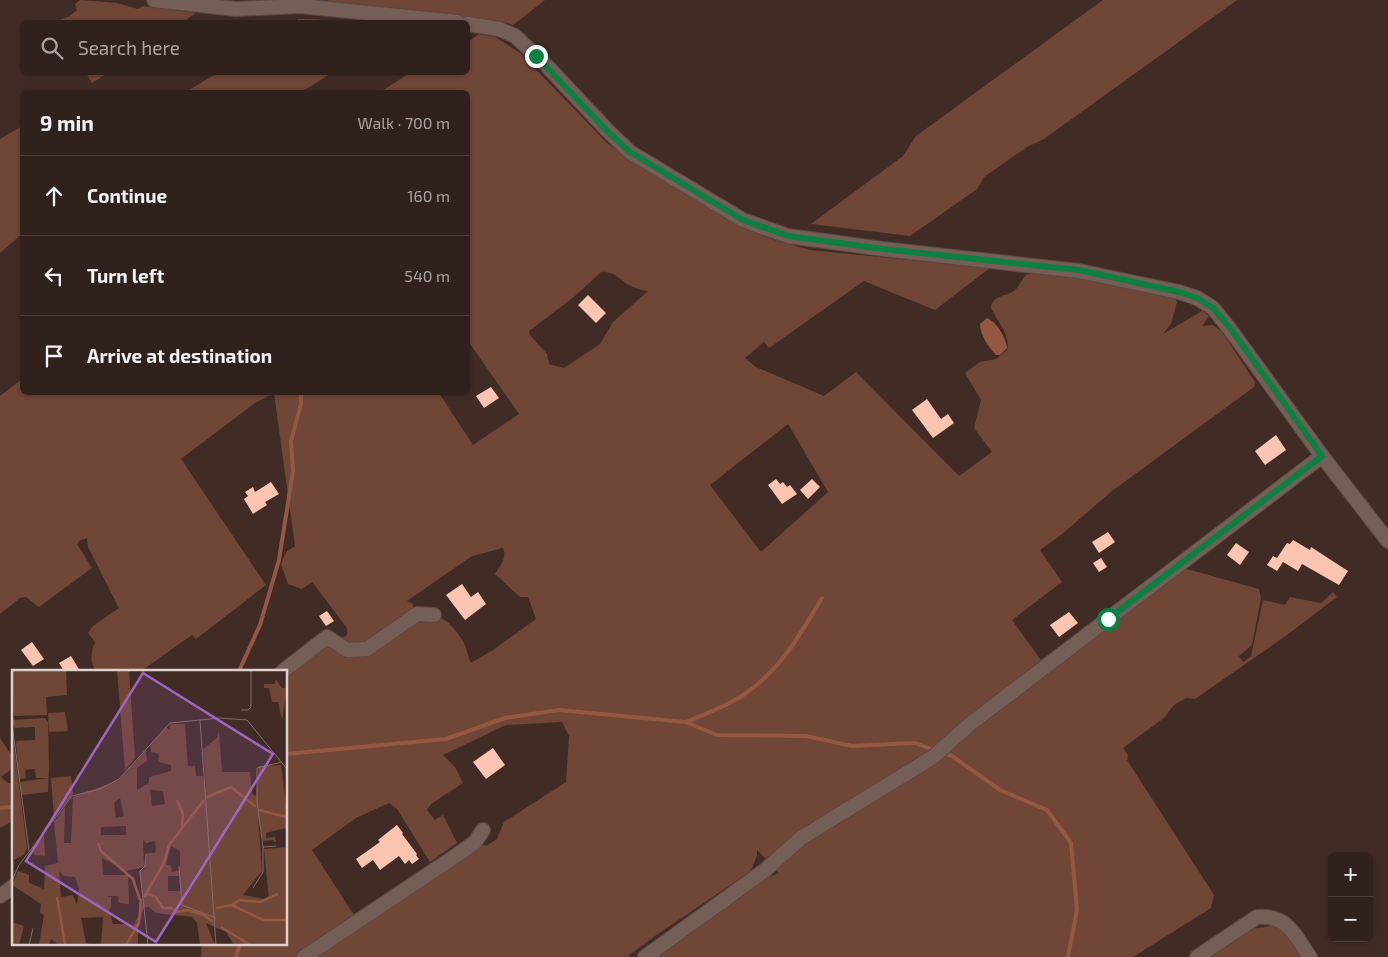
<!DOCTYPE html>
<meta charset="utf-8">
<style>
:root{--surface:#31211c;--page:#392925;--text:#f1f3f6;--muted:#a8a3a3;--line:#4c3e3b}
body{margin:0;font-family:"Exo 2",sans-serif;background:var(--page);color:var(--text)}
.controls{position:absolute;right:15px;bottom:15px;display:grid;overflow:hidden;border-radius:8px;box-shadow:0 1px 4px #0004}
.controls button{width:45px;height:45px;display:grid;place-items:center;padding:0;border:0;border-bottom:1px solid var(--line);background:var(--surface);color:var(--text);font:25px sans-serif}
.stop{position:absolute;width:15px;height:15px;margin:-11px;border:4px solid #0b8043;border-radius:50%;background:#fff}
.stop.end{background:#0b8043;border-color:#fff;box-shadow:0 1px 5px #0008}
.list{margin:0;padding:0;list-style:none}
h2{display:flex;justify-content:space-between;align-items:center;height:65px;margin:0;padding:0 20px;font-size:21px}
h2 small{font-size:16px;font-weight:400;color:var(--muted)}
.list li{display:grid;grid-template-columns:32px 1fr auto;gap:15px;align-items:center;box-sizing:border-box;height:80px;padding:0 20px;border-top:1px solid var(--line)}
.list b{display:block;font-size:19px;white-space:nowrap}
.list em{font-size:16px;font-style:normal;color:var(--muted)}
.icon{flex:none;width:28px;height:28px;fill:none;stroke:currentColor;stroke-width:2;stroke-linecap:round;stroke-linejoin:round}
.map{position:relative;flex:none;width:1388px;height:957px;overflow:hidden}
.search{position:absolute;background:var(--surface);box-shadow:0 1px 4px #0004;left:20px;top:20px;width:450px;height:55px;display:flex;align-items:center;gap:12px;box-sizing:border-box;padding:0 18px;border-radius:8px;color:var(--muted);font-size:19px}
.panel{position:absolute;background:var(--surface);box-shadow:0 1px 4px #0004;left:20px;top:90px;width:450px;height:305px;border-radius:8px}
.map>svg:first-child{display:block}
</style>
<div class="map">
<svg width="1388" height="957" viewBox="0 0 1388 957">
<rect width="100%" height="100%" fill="#412c25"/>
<g fill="#704636" fill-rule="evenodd">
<polygon points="80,0 117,3 138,9 143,6 196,13 183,22 61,22 59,20 70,16 77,10 75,4"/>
<polygon points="329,0 545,0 513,25 500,21 319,7"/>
<polygon points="1103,0 1237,0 1044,139 1027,147 984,177 977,189 910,236 811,224 903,156 916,136"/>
<polygon points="298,19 311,19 362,22 294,22"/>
<path d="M479,34L495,37L520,53L608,144L665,181L730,218L738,226L774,240L810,250L990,268L935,310L864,281L769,348L764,342L745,358L756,367L824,396L856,372L959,476L992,452L974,428L981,400L965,373L980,362L996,359L1007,350C1011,335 997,321 991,308C992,294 1009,297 1016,289C1020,285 1022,279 1026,275C1052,263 1144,289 1174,296L1177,302L1171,324L1163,334L1202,311L1209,316L1202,326L1213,325L1222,332L1255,382L1254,387L1112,491L1061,535L1040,550L1062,582L1012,620L1041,660L974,716L978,723L1183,568L1259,589L1261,598L1252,645L1239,656L1243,662L1251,656L1263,600L1285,605L1290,597L1321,603L1333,592L1337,597L1287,635L1195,699L1186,698L1174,705L1164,718L1123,748L1128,755L1127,760L1214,895L1211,908L1133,957H656L734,900L756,881L779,873L757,850V855L751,871L652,938L627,957H309L476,843L486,846L497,839L504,822L566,782L569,736L562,722L506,725L443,755L455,767L463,783L431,804L427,810L435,820L443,815L457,843L430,862L397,809L389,803L356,818L312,850L354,915L298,957H201L202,943H286V671H271L321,635C329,641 340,651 350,654C375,659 419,602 443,619C450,623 457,632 461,638C467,646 467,655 471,663L493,650L536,619L528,597H520L495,574C501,565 507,558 503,548L472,556L407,601L413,604L414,614L366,643L354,646L342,640V638L347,635V628L312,582L302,589L288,584L281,564L286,552L295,546L274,393L255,403L181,459L266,585L196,639L192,635L141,671H96C89,660 91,654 95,642L88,633L93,626L119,608L88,547L87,538L80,540L77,544L92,568L39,607L26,597L20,598L0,614V396L22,379V392L439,393L473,445L519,414L468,341V92H380L410,73L468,72V42ZM601,272C613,270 620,280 629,285C635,288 643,291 648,291L613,322L600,344L564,368L549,364L547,354L530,335L529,331L575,296ZM788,424L828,492L761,552L710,485Z"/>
<polygon points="86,73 108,73 92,83"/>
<polygon points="217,73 217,72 332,73 301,92 186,92"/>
<polygon points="22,126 22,234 0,253 0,139"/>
<polygon points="0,738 14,759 14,767 1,777 8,783 14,783 14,820 0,828"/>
<polygon points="1276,925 1281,925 1305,957 1209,957 1252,929"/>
</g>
<path fill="#945842" d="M987,318C997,322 1006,338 1007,348L1000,355H996C989,348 980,335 980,324Z"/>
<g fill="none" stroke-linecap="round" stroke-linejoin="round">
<g stroke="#945842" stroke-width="4">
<polyline points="239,671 260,625 279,560 293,471 291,441 301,404 301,392"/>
<path d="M686,722C704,714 725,707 742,696C781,670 799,636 822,598"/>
<polyline points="943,753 952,756 1000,790 1047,810 1071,843 1077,910 1068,957"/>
<polyline points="286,754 446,739 505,718 559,710 685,722 717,735 806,736 852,746 915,743 936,751"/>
<polyline points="0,808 14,807"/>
<polyline points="236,957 240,943"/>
</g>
</g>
<g fill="#fbc4b0">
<polygon points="588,295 606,313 596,323 578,305"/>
<polygon points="491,387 499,398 484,408 476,396"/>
<polygon points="927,399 941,419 948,414 954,423 933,438 912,410"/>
<polygon points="1276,435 1286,450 1265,465 1255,451"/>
<polygon points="776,479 780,484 783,482 787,487 790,485 797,494 782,504 768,485"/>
<polygon points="812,479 820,487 808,499 800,490"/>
<polygon points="271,482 279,494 265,502 267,505 253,514 244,499 248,496 245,492 253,487 255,492"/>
<polygon points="1108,532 1115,542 1099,553 1092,542"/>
<polygon points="1293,540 1310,550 1311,547 1348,571 1339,585 1302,564 1298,571 1283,562 1277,571 1267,565 1273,556 1277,558 1287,543 1290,544"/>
<polygon points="1236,543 1249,552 1240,565 1227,555"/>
<polygon points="1101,558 1107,567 1099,572 1093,563"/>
<polygon points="462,584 471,597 478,592 486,604 465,620 446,595"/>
<polygon points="327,611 334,621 326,626 319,616"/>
<polygon points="1069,612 1078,623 1059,637 1050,625"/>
<polygon points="32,642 44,659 33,666 21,650"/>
<polygon points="71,656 80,671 64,671 59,663"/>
<polygon points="493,748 505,765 486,779 473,762"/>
<polygon points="397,825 403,833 402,834 417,854 416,855 419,859 412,864 409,860 405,864 399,856 380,870 373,860 362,868 356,859 380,842 378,840"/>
</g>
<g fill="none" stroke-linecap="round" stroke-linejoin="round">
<defs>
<g id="minor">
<polyline points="154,0 236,9 300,6 457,22"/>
<polyline points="468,24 499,29 515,36 547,66 608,131 630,152 743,220 788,236 883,249 1079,271 1179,292 1197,298 1213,308 1229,328 1322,456 1388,541"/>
<polyline points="283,671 327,637 347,650 367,649 417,614 434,615"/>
<polyline points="0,896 14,886"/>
<polyline points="304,957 460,853 475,842 483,830"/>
<polyline points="645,957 764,871 801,838 933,757 970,724 1322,456"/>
<path d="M1197,957L1257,917C1288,915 1294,934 1310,957"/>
</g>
</defs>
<use href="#minor" stroke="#5a4943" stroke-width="16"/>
<use href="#minor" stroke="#755e56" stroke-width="14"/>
</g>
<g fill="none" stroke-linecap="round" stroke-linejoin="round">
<polyline stroke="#0b8043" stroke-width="6" points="536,56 608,132 630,152 743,220 788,236 883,249 1079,270 1179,292 1197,298 1213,308 1230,328 1322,456 1108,619"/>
</g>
<g transform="translate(12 670)">
<rect width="275" height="275" fill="#412c25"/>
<path d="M0,0H54L55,25L34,27L35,45L2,46ZM105,0H117L123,88L113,100ZM264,10L270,18H275L270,51L266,32H260L257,18H252V14H262ZM53,42L56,61L37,62L36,43ZM33,48L36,52L37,97L36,122L9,125L8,112L36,108H24L23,99L13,100L14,108L7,109L4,71L23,70V57L2,58L0,50ZM158,54H173L176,96H183L184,106H191L194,120L191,79L205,68L207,61L210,102H238L240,123L244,126L247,96L269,95L275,143V275H222L214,262L194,253L203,275H188L185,253L180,247L144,243L137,237H132L126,258V274L135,275H89L91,247L69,248L74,273L83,275H47L39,269L37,275H27L32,245L28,243L29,234L0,215L6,201L17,205V213L32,219L33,196L46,193L42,152L53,137L52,173H59L61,127L107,110L134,80L135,91L125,98V120L137,113V107L159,101V95L146,92L147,84L139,82L138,75L154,57L158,60ZM138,120L151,121L153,134L140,136ZM108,128L112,146L104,148L102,133ZM246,147L251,171L261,170L264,173L263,167L254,168V163L274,158L275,177L252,179L257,230L231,225L250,201ZM114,156V165H89V157ZM131,170L134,173L143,171L144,179L143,183H135L132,199L127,201L131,232H127L128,243L121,256L119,254H101L97,239L99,237V227L94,226H106L107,233L117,234L116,205H91L90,188L114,201L129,198L132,196ZM159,176L168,181V221H156V206H167V200L160,202L159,195H154ZM47,201L52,206L63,207L67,219L65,235L61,225L49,227ZM0,60L15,178L12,185L2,190ZM59,106L61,124L42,148L39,108ZM32,166L33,186L22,185L21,180ZM0,252L12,256L7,275H0Z" fill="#704636" fill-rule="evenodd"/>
<path fill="none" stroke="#945842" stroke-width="2.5" d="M195,127L219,117L244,137M165,130L171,144L170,158M247,140L275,147M86,173L89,181L121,209L128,230M135,224L143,226L151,238H159L165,242L175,240L192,245L201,252M45,227L53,275M132,227L152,193L157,175L192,130M220,235L228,230L248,232L266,224M204,238L220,235L251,250H275M209,257L238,275M114,275L127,253L129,229"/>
<path fill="none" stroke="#806e68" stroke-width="1" d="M229,40H236L239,37V0M188,50L204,275M0,54L17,181M264,176L251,177L245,131V98L270,92M134,184L133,196L128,201L136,275M167,196L170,235L204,248M0,211L7,195L60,126L88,119L107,109L158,53L208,48L235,50L275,99M241,218L251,202V177M17,275L21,258"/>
<path fill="#9e65c4" fill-opacity="0.15" stroke="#9e65c4" stroke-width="2.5" d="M131,3L261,84L144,272L14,191Z"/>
<rect width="275" height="275" fill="none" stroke="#ded0cc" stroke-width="2.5"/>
</g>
</svg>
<div class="controls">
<button>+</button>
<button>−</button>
</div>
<div class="stop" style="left:1108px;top:619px"></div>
<div class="stop end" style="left:536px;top:56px"></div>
<div class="search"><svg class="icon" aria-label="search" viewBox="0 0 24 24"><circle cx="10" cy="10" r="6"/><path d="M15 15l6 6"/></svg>Search here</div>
<section class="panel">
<h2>9 min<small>Walk · 700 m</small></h2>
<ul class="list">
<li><svg class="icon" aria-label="ahead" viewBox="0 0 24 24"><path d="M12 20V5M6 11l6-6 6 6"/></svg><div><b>Continue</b></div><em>160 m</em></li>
<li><svg class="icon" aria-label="left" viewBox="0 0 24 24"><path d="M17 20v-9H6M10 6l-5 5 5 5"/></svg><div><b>Turn left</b></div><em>540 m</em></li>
<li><svg class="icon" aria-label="arrive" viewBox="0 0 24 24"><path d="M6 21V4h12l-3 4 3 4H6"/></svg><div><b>Arrive at destination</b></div></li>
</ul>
</section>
</div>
